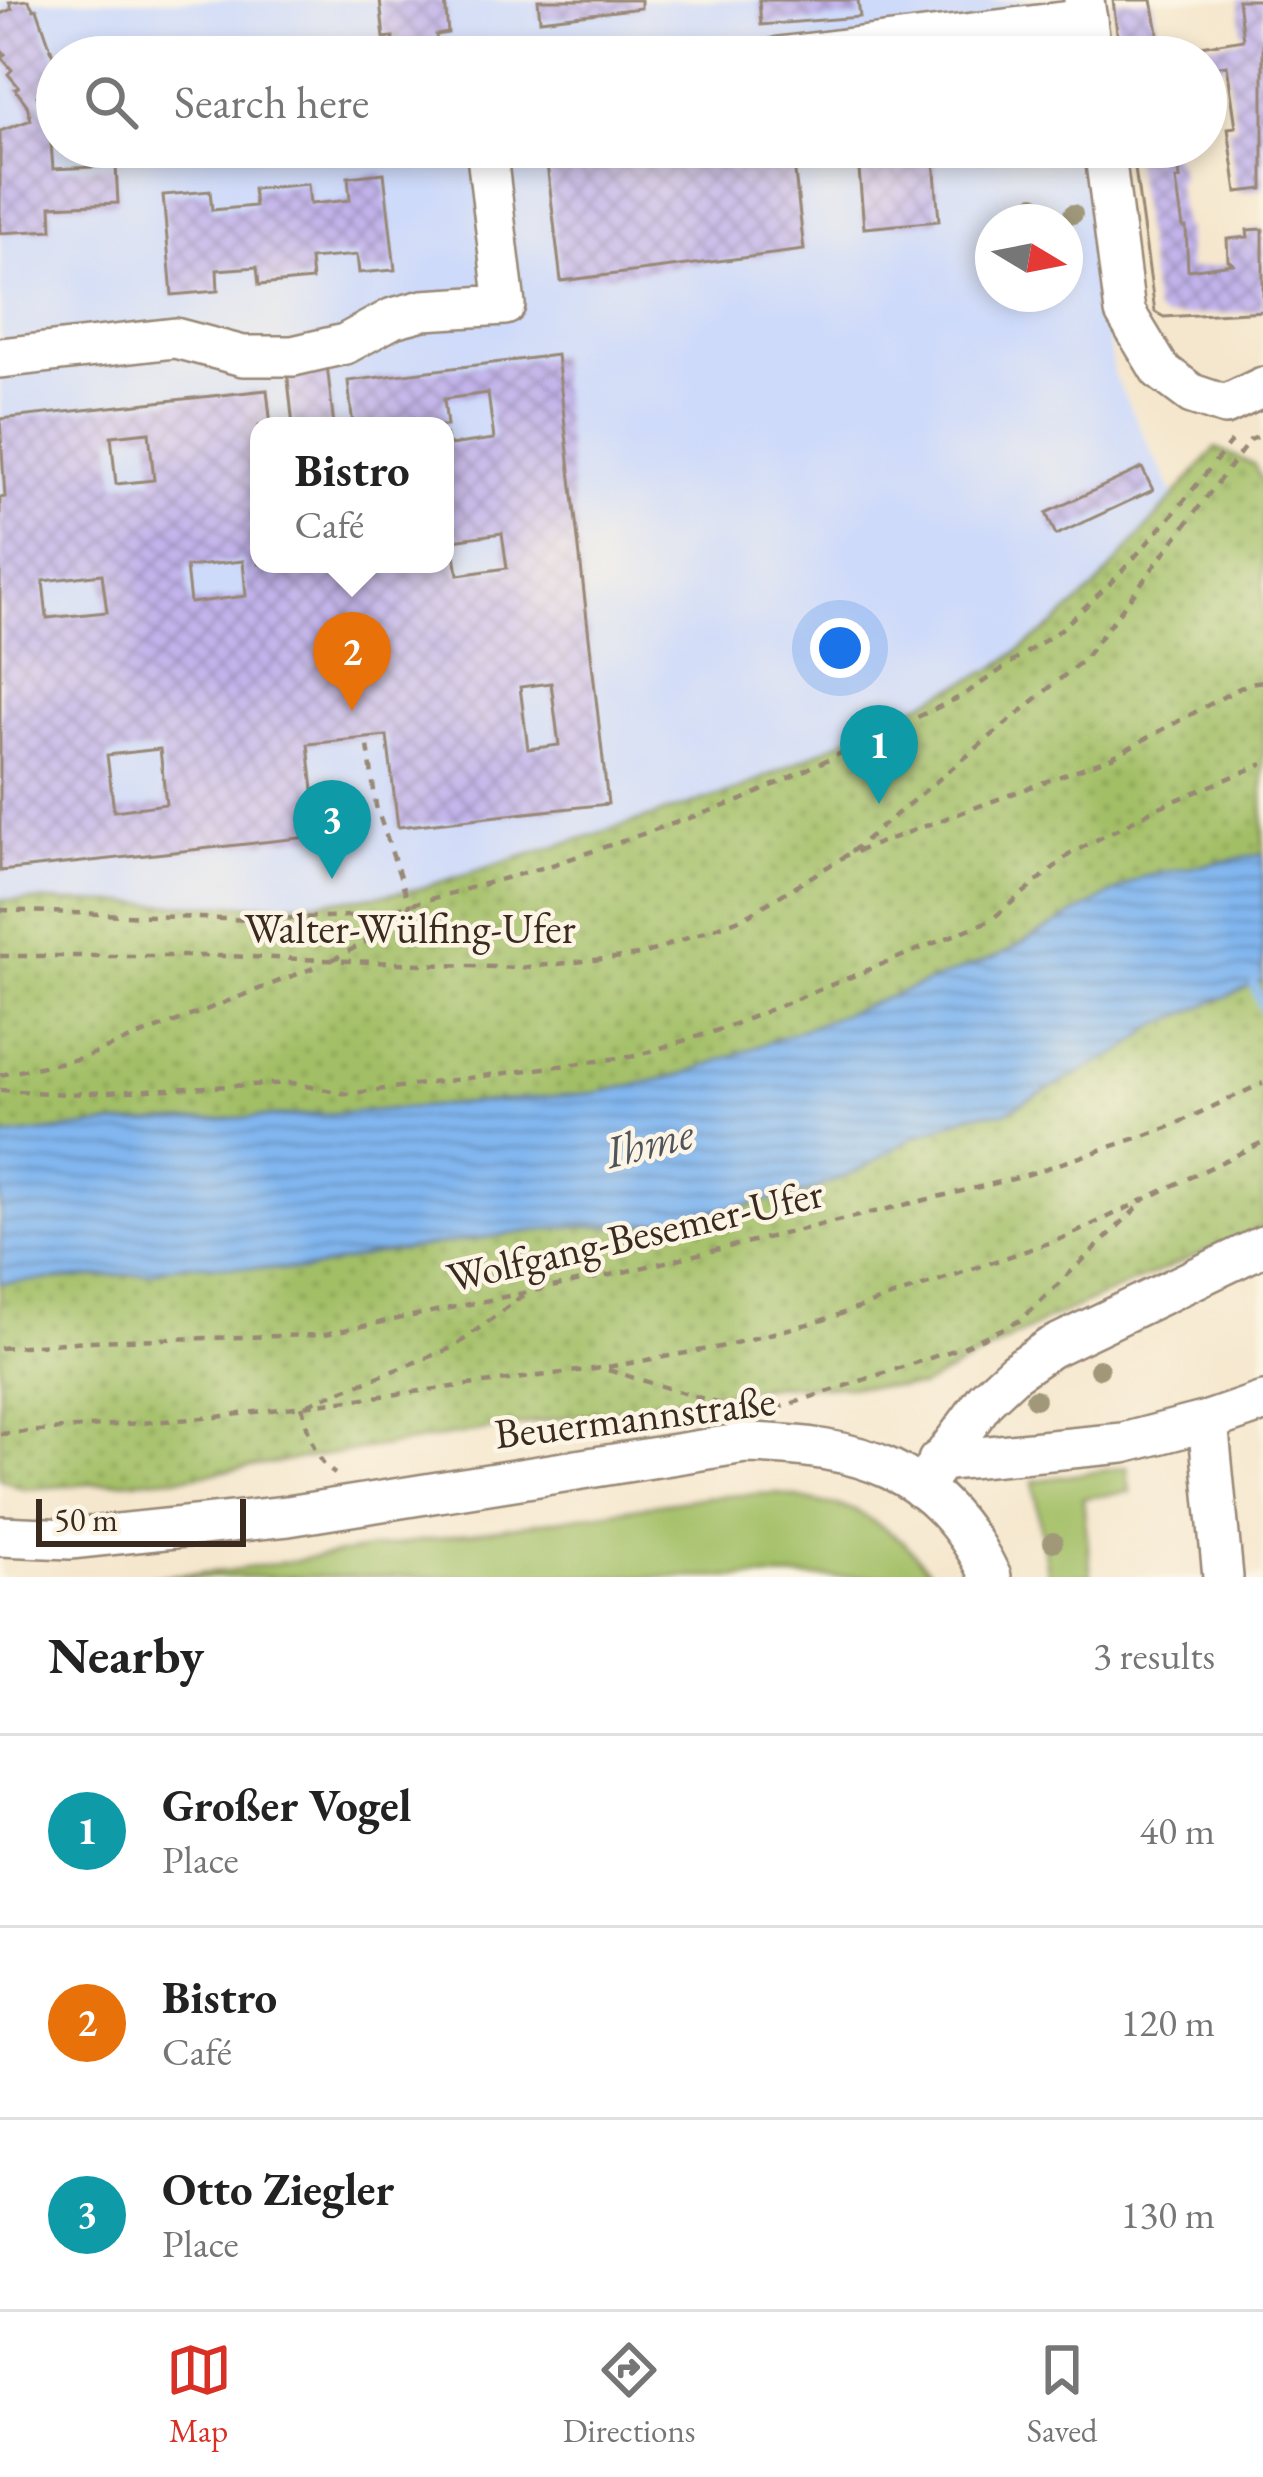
<!DOCTYPE html>
<meta charset="utf-8">
<style>
:root{--surface:#fff;--page:#f6f6f6;--text:#222;--muted:#767676;--line:#e0e0e0;--accent:#d93025}
body{margin:0;font-family:"EB Garamond",serif;background:var(--page);color:var(--text)}
.compass{position:absolute;left:975px;top:204px;width:108px;height:108px;border-radius:50%;background:var(--surface);box-shadow:0 6px 18px #0003;rotate:100deg}
.scale{position:absolute;left:36px;bottom:30px;width:210px;box-sizing:border-box;padding-left:12px;border:6px solid #3b2a1e;border-top:0;font-size:33px;line-height:42px;white-space:nowrap;color:#3b2a1e;-webkit-text-stroke:9px #fcf5e5;paint-order:stroke}
.you{position:absolute;left:840px;top:648px;width:42px;height:42px;margin:-30px;border:9px solid #fff;border-radius:50%;background:#1a73e8;box-shadow:0 0 0 18px #1a73e833}
.badge{display:grid;place-items:center;width:78px;height:78px;border-radius:50%;background:var(--accent);color:#fff;font-size:39px;font-weight:700}
.pin{position:absolute;translate:-50% -99px;filter:drop-shadow(0 3px 6px #0008)}
.pin::after{content:'';position:absolute;top:63px;width:42px;height:36px;background:inherit;clip-path:polygon(0 0,100% 0,50% 100%)}
.popup{position:absolute;left:250px;top:417px;width:204px;height:156px;box-sizing:border-box;display:grid;place-content:center;border-radius:24px;background:var(--surface);filter:drop-shadow(0 3px 9px #0005);font-size:39px;white-space:nowrap;color:var(--muted)}
.popup b{font-size:45px;color:var(--text)}
.popup::after{content:'';position:absolute;left:50%;top:100%;margin-left:-24px;border:24px solid transparent;border-top-color:var(--surface)}
.list{margin:0;padding:0;list-style:none}
h2{display:flex;justify-content:space-between;align-items:center;height:156px;margin:0;padding:0 48px;font-size:51px}
h2 small{font-size:39px;font-weight:400;color:var(--muted)}
.list li{display:grid;grid-template-columns:78px 1fr auto;gap:36px;align-items:center;box-sizing:border-box;height:192px;padding:0 48px;border-top:3px solid var(--line)}
.list b{display:block;font-size:45px;white-space:nowrap}
.list p{margin:0;font-size:39px;white-space:nowrap;color:var(--muted)}
.list em{font-size:39px;font-style:normal;color:var(--muted)}
.icon{flex:none;width:66px;height:66px;fill:none;stroke:currentColor;stroke-width:2;stroke-linecap:round;stroke-linejoin:round}
.map{position:relative;flex:none;width:1263px;height:1577px;overflow:hidden}
.search{position:absolute;background:var(--surface);box-shadow:0 6px 18px #0003;left:36px;right:36px;top:36px;height:132px;display:flex;align-items:center;gap:30px;box-sizing:border-box;padding:0 42px;border-radius:66px;color:var(--muted);font-size:45px}
.sheet{height:732px;background:var(--surface)}
nav{display:flex;justify-content:space-around;align-items:center;box-sizing:border-box;height:168px;border-top:3px solid var(--line);background:var(--surface);font-size:33px;color:var(--muted)}
nav a{display:grid;justify-items:center;gap:6px}
nav .on{color:var(--accent)}
.map>svg:first-child{display:block}
</style>
<div class="map">
<svg width="1263" height="1577" viewBox="0 0 1263 1577">
<defs>
<pattern id="park-dots" width="8" height="8" patternUnits="userSpaceOnUse" patternTransform="scale(3)"><rect width="8" height="8" fill="#a3bf66"/><path d="M2 2h.1M6 6h.1" fill="none" stroke="#869b53" stroke-width="1.8" stroke-linecap="round"/></pattern>
<pattern id="water-rules" width="6" height="5" patternUnits="userSpaceOnUse" patternTransform="scale(3)"><rect width="6" height="5" fill="#81b6ef"/><path d="M0 2.5h6" fill="none" stroke="#6b94c1"/></pattern>
<pattern id="building-cross-hatch" width="8" height="8" patternUnits="userSpaceOnUse" patternTransform="scale(3)"><rect width="8" height="8" fill="#c2b4eb"/><path d="M0 0l8 8M0 8l8-8" fill="none" stroke="#9f93be"/></pattern>
</defs>
<rect width="100%" height="100%" fill="#fcf5e5"/>
<filter id="ink" filterUnits="userSpaceOnUse"><feTurbulence type="fractalNoise" baseFrequency=".00833" numOctaves="2"/><feDisplacementMap in="SourceGraphic" scale="24" xChannelSelector="R" yChannelSelector="G"/><feConvolveMatrix kernelMatrix="1 2 1 2 8 2 1 2 1" color-interpolation-filters="sRGB"/></filter>
<filter id="wash" filterUnits="userSpaceOnUse"><feTurbulence type="fractalNoise" baseFrequency=".004" numOctaves="4" result="noise"/><feDisplacementMap in="SourceGraphic" scale="48" xChannelSelector="R" yChannelSelector="G"/><feGaussianBlur stdDeviation="2.7" result="paint"/><feColorMatrix in="noise" values="0 0 0 0 0 0 0 0 0 0 0 0 0 0 0 0 0 1.4 0 .05"/><feComposite in="paint" operator="in"/></filter>
<g filter="url(#wash)">
<rect width="100%" height="100%" fill="#f5e7cd"/>
<path fill="#cedafa" fill-rule="evenodd" d="M0,0H1063L1071,57H57V147H1083L1113,374L1174,495L1096,587L1054,625L994,668L738,790L418,889L374,897L252,904L0,900ZM993,222H1065V294H993ZM259,426H445V564H259Z"/>
<g fill="#a3bf66" stroke="#6f7442" stroke-width="3">
<polygon points="1127,1467 1130,1492 1083,1498 1091,1577 1048,1577 1033,1481"/>
<polygon points="778,1493 855,1510 903,1541 935,1577 150,1577 227,1571 705,1497"/>
</g>
<path fill="url(#park-dots)" stroke="#6f7442" stroke-width="3" d="M1216,448L1254,465L1263,484V1227L1049,1319L921,1387L775,1385L186,1477L24,1489L0,1478V900C138,902 282,915 418,889L738,790L995,668L1054,625L1096,587Z"/>
<polygon fill="url(#water-rules)" stroke="#5e7086" stroke-width="3" points="1263,854 1263,981 1153,1027 1128,1048 1005,1112 973,1114 913,1137 864,1168 806,1193 639,1226 573,1226 504,1235 374,1254 303,1271 185,1264 150,1273 0,1283 0,1137 101,1125 344,1113 596,1093 681,1075 998,956 1144,876"/>
<g fill="none" stroke-linecap="round" stroke-linejoin="round">
<polyline stroke="#81b6ef" stroke-width="9" points="1254,985 1263,1008"/>
</g>
<g id="blocks">
<g fill="url(#building-cross-hatch)" fill-rule="evenodd">
<polygon points="28,0 34,10 37,9 57,67 57,78 45,83 47,89 37,96 55,143 51,144 53,169 116,166 118,203 51,206 52,230 0,233 0,131 31,120 27,105 15,89 19,87 8,74 12,70 1,57 5,54 0,48 0,14 12,9 9,2"/>
<polygon points="380,0 445,0 448,33 436,35 439,57 395,57 393,37 384,38"/>
<polygon points="538,0 641,0 641,8 540,20"/>
<polygon points="759,0 858,0 860,17 761,25"/>
<polygon points="1113,0 1152,0 1162,54 1159,57 1120,57"/>
<polygon points="1238,0 1263,0 1263,189 1237,192 1228,128 1236,127 1227,65 1206,68 1206,57 1178,57 1177,50 1243,39"/>
<polygon points="545,147 792,147 804,250 561,281"/>
<polygon points="857,147 933,147 939,221 864,228"/>
<polygon points="1132,147 1171,147 1174,161 1178,161 1180,179 1176,180 1183,227 1186,227 1188,270 1233,264 1228,260 1227,239 1248,237 1247,230 1263,229 1263,311 1164,317 1155,312"/>
<polygon points="384,173 395,270 359,273 357,255 310,259 312,280 259,285 257,267 217,270 218,291 172,295 163,195 210,191 212,210 255,206 253,189 308,184 310,204 350,200 348,177"/>
<path d="M557,355L608,804L398,827L387,736L308,744L318,836L0,871V498L5,497L0,419L267,390L271,426H259V564H445V433L449,445L494,439L488,393L444,399L447,426H353L348,381ZM149,432L154,480L116,484L111,436ZM502,533L507,568L458,575L453,540ZM243,561L246,596L190,603L186,567ZM102,574L107,612L47,618L43,581ZM551,683L559,745L528,749L520,687ZM160,749L166,804L114,811L107,755Z"/>
<polygon points="326,356 334,426 293,426 286,361"/>
<polygon points="1142,468 1153,490 1056,535 1046,513"/>
</g>
</g>
</g>
<g filter="url(#ink)">
<use href="#blocks" fill-opacity="0" stroke="#988876" stroke-width="3"/>
<g fill="none" stroke-linecap="round" stroke-linejoin="round">
<defs>
<g id="minor">
<polyline points="1084,0 1092,57"/>
<polyline points="779,57 1087,19"/>
<polyline points="1104,147 1125,312 1160,370 1192,394 1225,405 1263,387"/>
<polyline points="0,358 175,338 243,356 293,356 345,344 393,318 423,310 505,305 486,147"/>
<polyline points="938,1461 1123,1443 1208,1421"/>
<polyline points="921,1488 986,1399 1015,1372 1050,1348 1263,1246"/>
<path d="M0,1536L70,1539L288,1516L745,1443C859,1446 938,1466 991,1577"/>
<polyline points="1223,1577 1208,1421 1263,1402"/>
</g>
</defs>
<use href="#minor" stroke="#988876" stroke-width="44"/>
<g stroke="#988876" stroke-width="4.5" stroke-dasharray="9 9" stroke-linecap="butt">
<polyline points="851,852 1083,660 1250,440 1263,435"/>
<polyline points="0,910 250,920 373,915 549,866 742,800 962,696 1060,630 1114,580 1175,512 1234,438"/>
<polyline points="0,956 227,956 519,968 641,955 745,917 847,855 1112,757 1249,683 1263,681"/>
<polyline points="332,960 373,938 410,906 376,806 367,738"/>
<polyline points="0,1075 82,1058 321,965"/>
<polyline points="0,1090 67,1094 292,1083 347,1094 635,1056 725,1028 991,920 1070,854 1155,809 1263,764"/>
<polyline points="0,1348 87,1341 320,1335 615,1274 1017,1178 1167,1128 1263,1083"/>
<polyline points="608,1370 734,1408"/>
<polyline points="308,1404 454,1347 526,1293"/>
<path d="M302,1406C308,1431 314,1460 335,1474"/>
<polyline points="775,1409 963,1347 1021,1320 1144,1201"/>
<polyline points="0,1434 216,1417 602,1368 720,1347 823,1320 1069,1236 1263,1142"/>
</g>
<use href="#minor" stroke="#fff" stroke-width="39"/>
</g>
<g fill="#a09879">
<circle cx="1034" cy="205" r="10"/>
<circle cx="1073" cy="214" r="10"/>
<circle cx="1099" cy="1369" r="10"/>
<circle cx="1035" cy="1399" r="10"/>
<circle cx="1053" cy="1542" r="10"/>
</g>
</g>
<g text-anchor="middle" dominant-baseline="central" stroke-width="9" stroke-linejoin="round" paint-order="stroke">
<g font-size="42" fill="#3b2a1e" stroke="#fcf5e5">
<text x="410" y="928">Walter-Wülfing-Ufer</text>
<text transform="translate(635 1235) rotate(-13)">Wolfgang-Besemer-Ufer</text>
<text transform="translate(635 1417) rotate(-7)">Beuermannstraße</text>
</g>
<g font-size="45" font-style="italic" fill="#50545d" stroke="#fcf5e5">
<text transform="translate(649 1142) rotate(-14)">Ihme</text>
</g>
</g>
</svg>
<svg class="compass" viewBox="-18 -18 36 36"><path d="M0-13l5 13h-10z" fill="#e53935"/><path d="M0 13l5-13h-10z" fill="#767676"/></svg>
<div class="scale">50 m</div>
<div class="you"></div>
<div class="pin badge" style="left:879px;top:804px;background:#0f9aa8">1</div>
<div class="pin badge" style="left:352px;top:711px;background:#e8710a">2</div>
<div class="popup"><b>Bistro</b>Café</div>
<div class="pin badge" style="left:332px;top:879px;background:#0f9aa8">3</div>
<div class="search"><svg class="icon" aria-label="search" viewBox="0 0 24 24"><circle cx="10" cy="10" r="6"/><path d="M15 15l6 6"/></svg>Search here</div>
</div>
<section class="sheet">
<h2>Nearby<small>3 results</small></h2>
<ul class="list">
<li><span class="badge" style="background:#0f9aa8">1</span><div><b>Großer Vogel</b><p>Place</p></div><em>40 m</em></li>
<li><span class="badge" style="background:#e8710a">2</span><div><b>Bistro</b><p>Café</p></div><em>120 m</em></li>
<li><span class="badge" style="background:#0f9aa8">3</span><div><b>Otto Ziegler</b><p>Place</p></div><em>130 m</em></li>
</ul>
</section>
<nav>
<a class="on"><svg class="icon" aria-label="map" viewBox="0 0 24 24"><path d="M3 6l6-2 6 2 6-2v14l-6 2-6-2-6 2zM9 4v14M15 6v14"/></svg>Map</a>
<a><svg class="icon" aria-label="directions" viewBox="0 0 24 24"><path d="M12 3l9 9-9 9-9-9zM9 14v-3h6M13 9l2 2-2 2"/></svg>Directions</a>
<a><svg class="icon" aria-label="saved" viewBox="0 0 24 24"><path d="M7 4h10v16l-5-4-5 4z"/></svg>Saved</a>
</nav>
